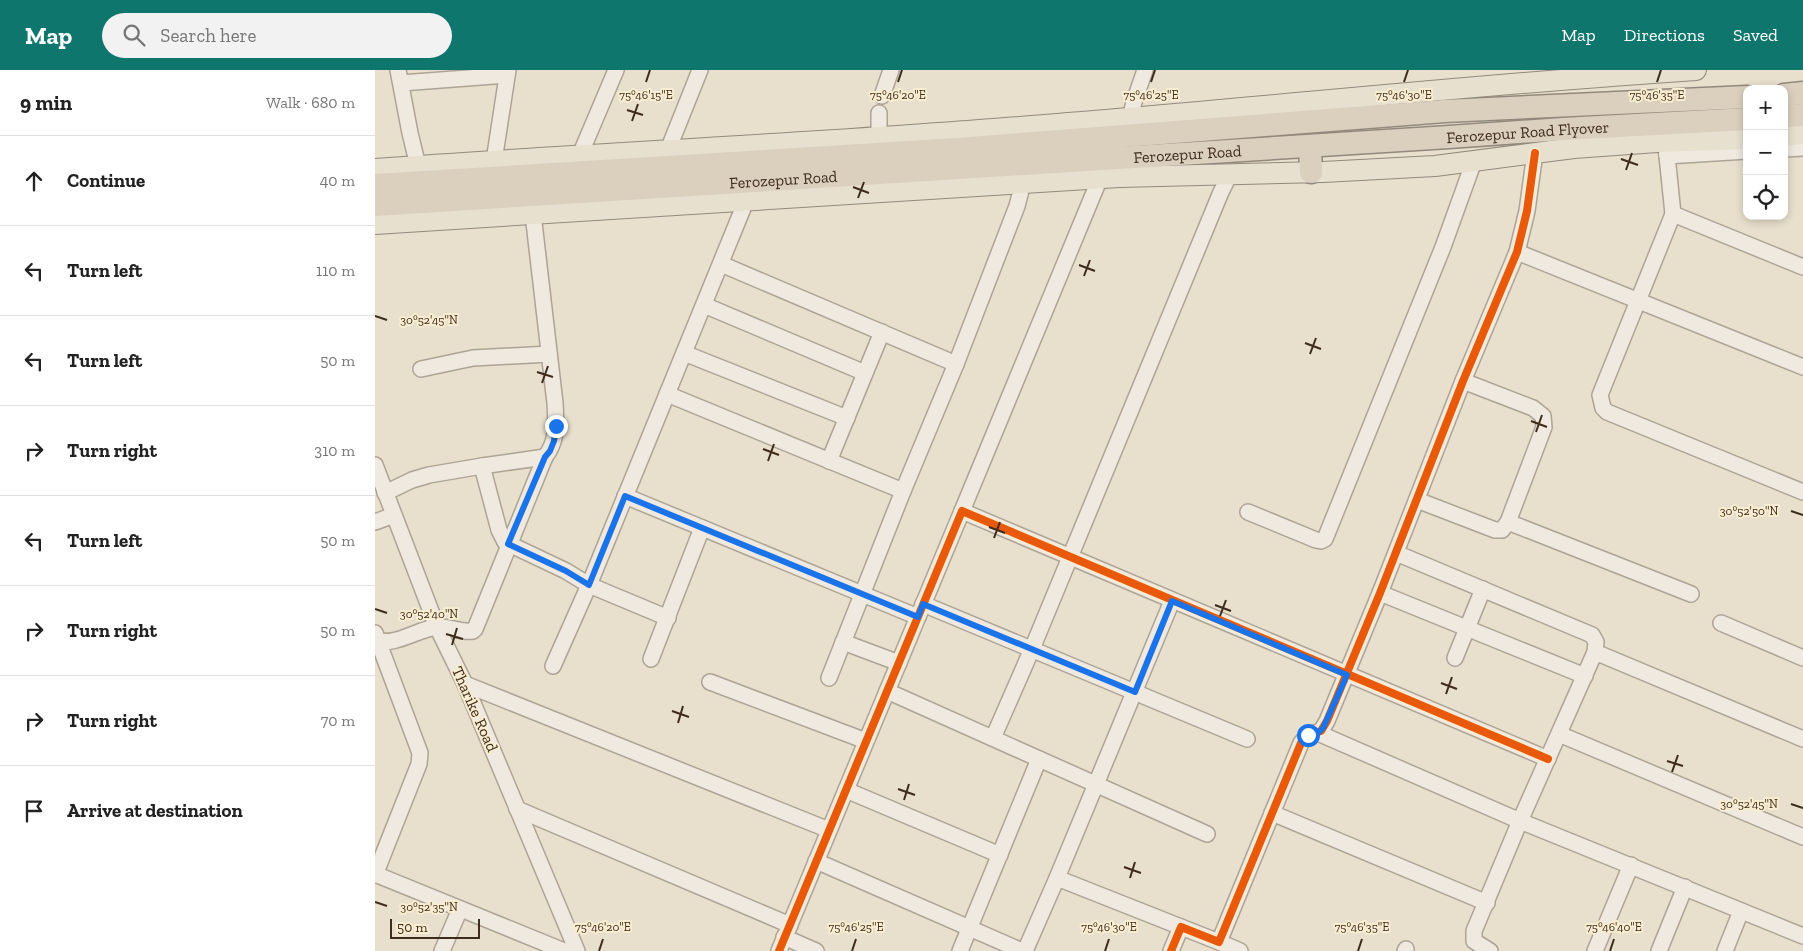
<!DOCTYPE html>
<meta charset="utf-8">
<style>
:root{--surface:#fff;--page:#f2f2f2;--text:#222;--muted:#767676;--line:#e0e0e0;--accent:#0f766e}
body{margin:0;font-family:"Zilla Slab",serif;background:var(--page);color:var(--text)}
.controls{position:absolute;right:15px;top:15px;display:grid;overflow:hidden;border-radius:10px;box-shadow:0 2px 8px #0003}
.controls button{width:45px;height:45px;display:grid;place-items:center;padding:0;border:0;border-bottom:1px solid var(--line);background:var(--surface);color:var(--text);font:25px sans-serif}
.scale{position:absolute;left:15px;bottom:12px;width:90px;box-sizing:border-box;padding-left:5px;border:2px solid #3d2b1c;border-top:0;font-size:14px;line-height:18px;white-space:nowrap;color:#3d2b1c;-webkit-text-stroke:4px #f9edd1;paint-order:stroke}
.stop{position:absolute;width:15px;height:15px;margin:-11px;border:4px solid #1a73e8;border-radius:50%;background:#fff}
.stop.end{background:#1a73e8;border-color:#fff;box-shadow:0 1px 5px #0008}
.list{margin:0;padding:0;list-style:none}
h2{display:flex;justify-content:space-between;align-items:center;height:65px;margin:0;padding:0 20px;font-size:21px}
h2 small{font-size:16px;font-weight:400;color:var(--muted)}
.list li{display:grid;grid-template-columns:32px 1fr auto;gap:15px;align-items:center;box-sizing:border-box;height:90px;padding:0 20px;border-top:1px solid var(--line)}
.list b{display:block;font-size:19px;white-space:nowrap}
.list em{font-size:16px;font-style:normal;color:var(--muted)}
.icon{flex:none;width:28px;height:28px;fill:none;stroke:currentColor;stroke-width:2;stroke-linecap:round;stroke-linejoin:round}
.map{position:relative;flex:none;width:1428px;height:881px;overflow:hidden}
header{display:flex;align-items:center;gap:30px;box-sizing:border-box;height:70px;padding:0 25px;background:var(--accent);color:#fff}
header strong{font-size:24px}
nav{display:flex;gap:28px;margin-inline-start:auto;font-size:18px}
.search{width:350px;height:45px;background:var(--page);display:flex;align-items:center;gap:12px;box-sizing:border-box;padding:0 18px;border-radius:28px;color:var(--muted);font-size:19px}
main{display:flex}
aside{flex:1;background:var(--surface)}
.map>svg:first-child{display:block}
</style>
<header>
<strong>Map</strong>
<div class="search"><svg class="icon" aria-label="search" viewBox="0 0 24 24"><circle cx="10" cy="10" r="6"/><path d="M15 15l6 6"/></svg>Search here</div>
<nav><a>Map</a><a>Directions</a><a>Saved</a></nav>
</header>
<main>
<aside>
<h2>9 min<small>Walk · 680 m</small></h2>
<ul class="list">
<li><svg class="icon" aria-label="ahead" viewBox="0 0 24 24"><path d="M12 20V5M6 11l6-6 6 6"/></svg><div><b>Continue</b></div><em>40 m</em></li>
<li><svg class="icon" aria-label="left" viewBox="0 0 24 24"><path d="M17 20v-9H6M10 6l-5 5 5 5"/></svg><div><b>Turn left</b></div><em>110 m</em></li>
<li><svg class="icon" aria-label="left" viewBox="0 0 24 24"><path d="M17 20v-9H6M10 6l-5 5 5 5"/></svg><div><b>Turn left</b></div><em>50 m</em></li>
<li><svg class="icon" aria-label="right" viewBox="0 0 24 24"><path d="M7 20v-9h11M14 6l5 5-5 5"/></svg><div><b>Turn right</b></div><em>310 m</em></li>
<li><svg class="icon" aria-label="left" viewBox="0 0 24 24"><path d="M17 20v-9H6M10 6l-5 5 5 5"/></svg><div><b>Turn left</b></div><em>50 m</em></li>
<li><svg class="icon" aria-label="right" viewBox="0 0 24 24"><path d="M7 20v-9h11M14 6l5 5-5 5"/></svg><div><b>Turn right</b></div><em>50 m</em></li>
<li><svg class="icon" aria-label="right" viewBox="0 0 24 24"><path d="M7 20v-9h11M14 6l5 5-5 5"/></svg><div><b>Turn right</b></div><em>70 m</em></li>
<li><svg class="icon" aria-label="arrive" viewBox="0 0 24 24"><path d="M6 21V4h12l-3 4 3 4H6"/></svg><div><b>Arrive at destination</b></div></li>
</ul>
</aside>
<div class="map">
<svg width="1428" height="881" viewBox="0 0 1428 881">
<rect width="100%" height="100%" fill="#e8dfcc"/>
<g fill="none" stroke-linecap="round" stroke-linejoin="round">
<defs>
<g id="minor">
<polyline points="23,0 35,63 43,96"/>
<polyline points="26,13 132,5"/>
<polyline points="507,26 516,0"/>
<polyline points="755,48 759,32 770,0"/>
<polyline points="504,67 504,43"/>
<polyline points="1291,76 1298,144"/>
<polyline points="1409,79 1428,78"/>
<polyline points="293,80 325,0"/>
<polyline points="205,85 241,0"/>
<polyline points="1292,86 1372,81"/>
<polyline points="119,91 133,0"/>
<polyline points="1142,182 1428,297"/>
<polyline points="346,194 581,294"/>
<polyline points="1428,197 1298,144 1225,325 1228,338 1232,342 1428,422"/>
<polyline points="329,235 490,303"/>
<polyline points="309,283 472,348"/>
<polyline points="46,299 98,288 174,284"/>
<polyline points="292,324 528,421 581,294 642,136 648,113"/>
<polyline points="454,391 507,262"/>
<polyline points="0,395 62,557 90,614 202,881"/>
<path d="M107,396L170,387C183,371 181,352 180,333L158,144"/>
<polyline points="10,423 37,410 54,405 107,396 124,460 130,472 191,501 214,515 293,548"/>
<polyline points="250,426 543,547"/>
<polyline points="1042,430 1120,460 1127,460 1133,452 1169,357 1168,346 1158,338 1088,311"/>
<polyline points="587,441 725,108"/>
<polyline points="873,442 941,470 946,471 950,469 1068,177 1099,91"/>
<polyline points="0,452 19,445"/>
<polyline points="1133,452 1316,524"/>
<polyline points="1021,483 1217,565 1221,572 1220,582"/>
<polyline points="1005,523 1210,606"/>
<polyline points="548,534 872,669"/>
<polyline points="1346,553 1428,588"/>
<polyline points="0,563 45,683 44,694 0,805"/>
<path d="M0,570C20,577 42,559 62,557C74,556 86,563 98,561L100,559L170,387"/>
<polyline points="468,572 524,593"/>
<polyline points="1080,588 1108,519"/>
<polyline points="276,589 327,458"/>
<polyline points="178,596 214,515 371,131"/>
<polyline points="454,608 528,421"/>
<polyline points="335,612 491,671"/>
<polyline points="90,614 454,760"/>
<polyline points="512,621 832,764"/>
<polyline points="943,663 1145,751 1428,866"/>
<polyline points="1184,664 1428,767"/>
<polyline points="618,668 657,579 846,122 855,104"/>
<polyline points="471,720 625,785"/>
<polyline points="142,739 415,855"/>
<polyline points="897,743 1112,833"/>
<polyline points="441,791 647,881"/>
<polyline points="0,804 189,881"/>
<polyline points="682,808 806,857"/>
<polyline points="409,867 441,881"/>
<polyline points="844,872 865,881"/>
<polyline points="67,881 85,839"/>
<polyline points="404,881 587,441 1173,689"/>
<polyline points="585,881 664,689"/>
<polyline points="650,881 682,808 797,531"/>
<polyline points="796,881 806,857 844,872 926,673 933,665 946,661 952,651 1005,523 1088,311 1142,182 1152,141 1160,83"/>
<polyline points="1030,881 1031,879"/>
<polyline points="1115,881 1099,871 1099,861 1145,751 1220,582 1428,669"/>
<polyline points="1220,881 1256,795"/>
<polyline points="1284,881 1310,817"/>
<polyline points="1350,881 1366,841"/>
</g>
<g id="major">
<polyline points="1409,66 1428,64"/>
<path d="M0,99C206,84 412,75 618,59C852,42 1086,15 1321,0"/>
<polyline points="0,154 744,107 948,102 1060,96 1199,78 1282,72 1372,69"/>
</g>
<g id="highway">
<polyline points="1409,25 1428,23"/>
<polyline points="1409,46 1428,45"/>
<polyline points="935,76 936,102"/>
<polyline points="0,115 582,79 1070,41 1372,27"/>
<path id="s1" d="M0,135L1074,67L1188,59L1372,49"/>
</g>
</defs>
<use href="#minor" stroke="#ada496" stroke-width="18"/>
<use href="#major" stroke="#92897c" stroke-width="22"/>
<use href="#highway" stroke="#92897c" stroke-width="25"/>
<use href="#minor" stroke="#efe9df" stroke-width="15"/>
<use href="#major" stroke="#e7e0cf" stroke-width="20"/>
<use href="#highway" stroke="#dbcfbd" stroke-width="22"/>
<defs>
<g id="cycleway">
<polyline points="404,881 587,441 1173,689"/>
<polyline points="796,881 806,857 844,872 926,673 933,665 946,661 952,651 1005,523 1088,311 1142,182 1152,141 1160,83"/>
</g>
</defs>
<use href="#cycleway" stroke="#f9edd1" stroke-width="11"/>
<use href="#cycleway" stroke="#e8590c" stroke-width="8"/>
</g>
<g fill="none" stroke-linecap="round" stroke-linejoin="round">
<polyline stroke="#1a73e8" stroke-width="6" points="181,356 179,371 175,381 170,387 133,474 191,501 214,515 250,426 543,547 548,534 760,622 797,531 972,605 948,658 943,663 933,665"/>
</g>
<path fill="none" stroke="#3d2b1c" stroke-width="2" d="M271,12L275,0M523,12L527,0M776,12L780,0M1029,12L1033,0M1282,12L1286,0M252,40L268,45M257,51L263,34M1246,89L1263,95M1251,100L1257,83M478,117L494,123M483,128L489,112M704,195L720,201M709,206L715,190M0,246L12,250M930,273L946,279M935,284L941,268M162,302L178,307M167,313L173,296M1156,351L1172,357M1161,362L1167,345M388,379L404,385M393,391L399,374M1416,441L1428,445M614,457L630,463M619,468L625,452M840,535L856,541M0,539L12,543M845,546L851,530M71,564L88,569M77,575L82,558M1066,613L1082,619M1071,624L1077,607M297,641L314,647M303,653L308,636M1292,691L1308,696M1297,702L1303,685M523,719L540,725M529,730L534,714M1416,734L1428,738M749,797L766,803M755,808L760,792M0,832L12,836M224,881L228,869M477,881L481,869M730,881L734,869M983,881L987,869M1235,881L1239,869"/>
<g text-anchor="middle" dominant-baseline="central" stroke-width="4" stroke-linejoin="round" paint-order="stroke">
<g font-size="16" fill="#3d2b1c" stroke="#f9edd1">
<text stroke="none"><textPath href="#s1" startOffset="1155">Ferozepur Road Flyover</textPath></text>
<text stroke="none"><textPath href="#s1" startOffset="814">Ferozepur Road</textPath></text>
<text stroke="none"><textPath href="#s1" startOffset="409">Ferozepur Road</textPath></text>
<text transform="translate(100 639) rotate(66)">Tharike Road</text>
</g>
</g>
<g font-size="12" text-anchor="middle" fill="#3d2b1c" stroke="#f9edd1" stroke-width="4" stroke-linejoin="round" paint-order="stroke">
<text x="523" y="29">75°46'20"E</text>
<text x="1282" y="29">75°46'35"E</text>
<text x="271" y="29">75°46'15"E</text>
<text x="776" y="29">75°46'25"E</text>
<text x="1029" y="29">75°46'30"E</text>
<text x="54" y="254">30°52'45"N</text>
<text x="1374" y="445">30°52'50"N</text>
<text x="54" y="548">30°52'40"N</text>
<text x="1374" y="738">30°52'45"N</text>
<text x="54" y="841">30°52'35"N</text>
<text x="228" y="861">75°46'20"E</text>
<text x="481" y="861">75°46'25"E</text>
<text x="734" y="861">75°46'30"E</text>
<text x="987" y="861">75°46'35"E</text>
<text x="1239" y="861">75°46'40"E</text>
</g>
</svg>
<div class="controls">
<button>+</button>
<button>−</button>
<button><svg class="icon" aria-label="locate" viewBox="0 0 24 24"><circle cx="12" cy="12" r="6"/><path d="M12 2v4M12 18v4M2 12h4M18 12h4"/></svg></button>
</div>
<div class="scale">50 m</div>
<div class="stop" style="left:933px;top:665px"></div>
<div class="stop end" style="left:181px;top:356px"></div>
</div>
</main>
